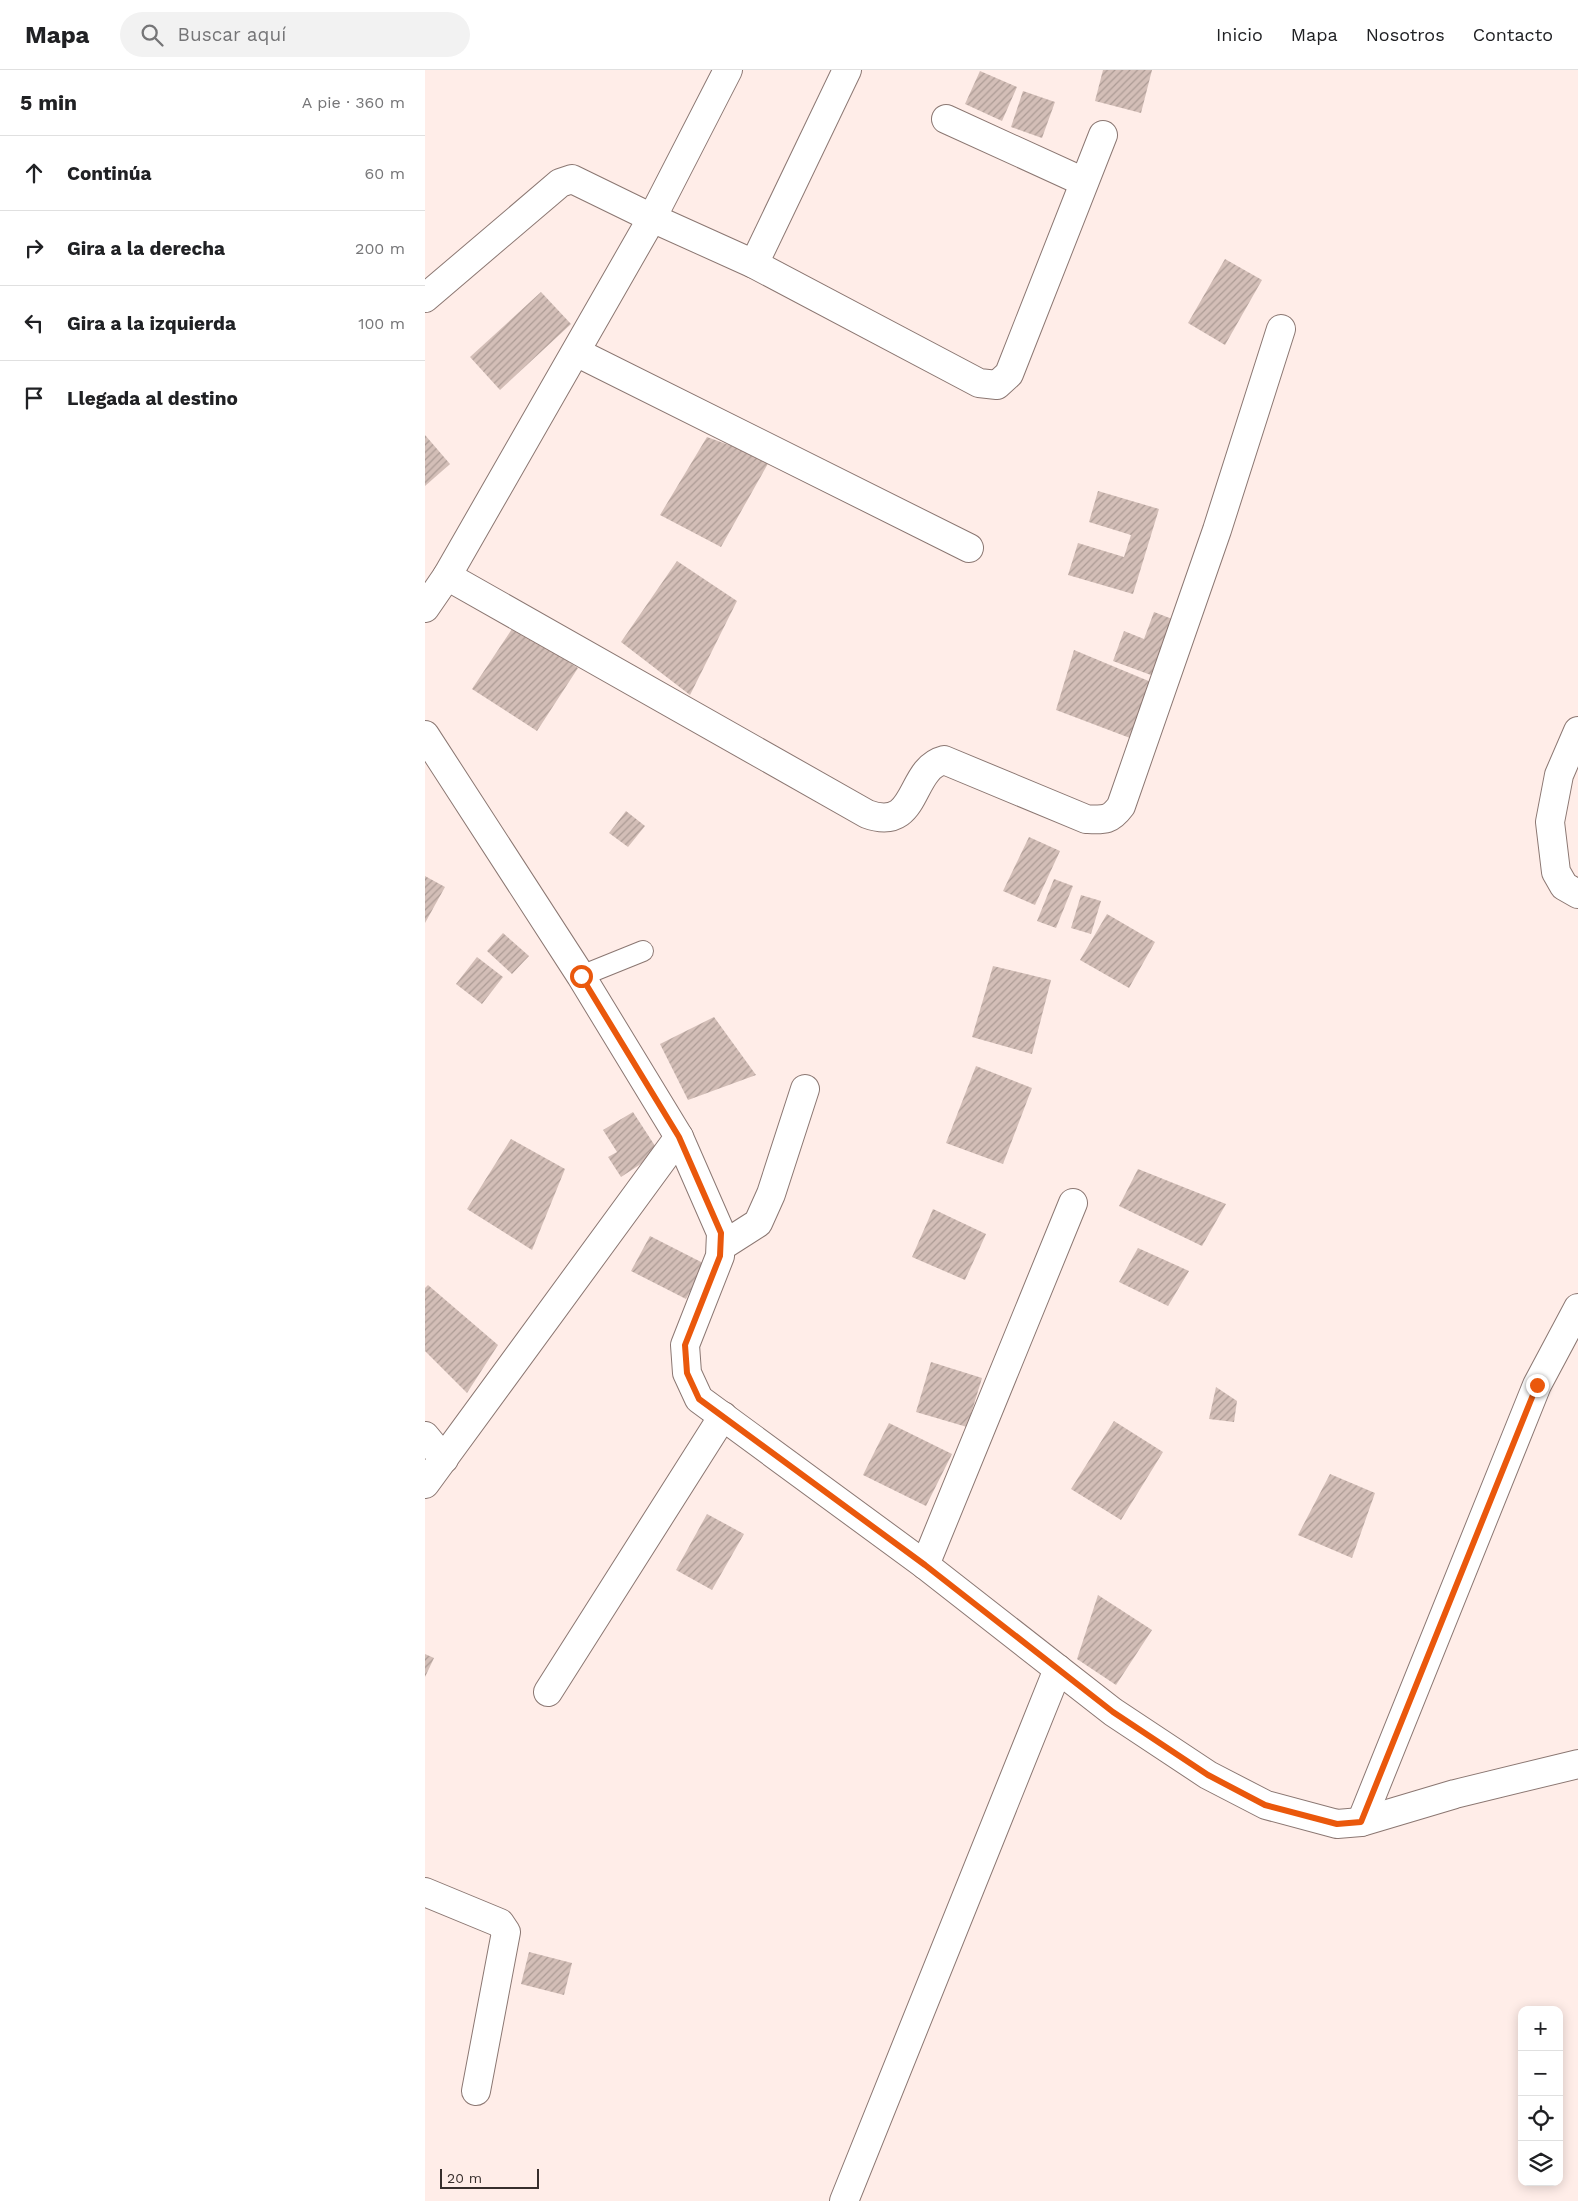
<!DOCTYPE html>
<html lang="es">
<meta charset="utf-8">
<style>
:root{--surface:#fff;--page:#f2f2f2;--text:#202124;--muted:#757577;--line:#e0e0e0}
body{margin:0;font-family:"Work Sans",sans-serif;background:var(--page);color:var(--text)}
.controls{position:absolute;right:15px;bottom:15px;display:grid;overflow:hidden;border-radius:10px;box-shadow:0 2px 12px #0003}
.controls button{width:45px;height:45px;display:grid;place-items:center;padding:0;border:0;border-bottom:1px solid var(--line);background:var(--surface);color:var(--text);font:25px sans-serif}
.scale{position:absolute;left:15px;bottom:12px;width:99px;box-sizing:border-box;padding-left:5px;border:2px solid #372e2c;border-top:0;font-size:14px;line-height:18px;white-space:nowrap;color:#372e2c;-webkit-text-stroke:4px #ffede8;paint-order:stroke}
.stop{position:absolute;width:15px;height:15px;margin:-11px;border:4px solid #ea580c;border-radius:50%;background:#fff}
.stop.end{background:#ea580c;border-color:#fff;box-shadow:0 1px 5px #0008}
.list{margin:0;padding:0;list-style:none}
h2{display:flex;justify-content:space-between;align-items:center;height:65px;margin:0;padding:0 20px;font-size:21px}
h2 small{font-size:16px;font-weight:400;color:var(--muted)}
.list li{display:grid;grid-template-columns:32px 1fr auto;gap:15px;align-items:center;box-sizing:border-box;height:75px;padding:0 20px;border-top:1px solid var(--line)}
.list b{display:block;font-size:19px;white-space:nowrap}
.list em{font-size:16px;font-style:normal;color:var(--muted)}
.icon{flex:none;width:28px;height:28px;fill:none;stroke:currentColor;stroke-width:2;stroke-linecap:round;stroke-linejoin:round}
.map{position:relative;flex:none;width:1153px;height:2131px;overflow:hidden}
header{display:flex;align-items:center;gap:30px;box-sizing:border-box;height:70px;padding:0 25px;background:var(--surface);border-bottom:1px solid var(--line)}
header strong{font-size:24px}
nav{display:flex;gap:28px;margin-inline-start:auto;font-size:18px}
.search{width:350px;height:45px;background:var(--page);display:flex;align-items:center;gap:12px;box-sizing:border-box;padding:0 18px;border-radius:28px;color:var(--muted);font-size:19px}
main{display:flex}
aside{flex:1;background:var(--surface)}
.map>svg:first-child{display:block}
</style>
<header>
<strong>Mapa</strong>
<div class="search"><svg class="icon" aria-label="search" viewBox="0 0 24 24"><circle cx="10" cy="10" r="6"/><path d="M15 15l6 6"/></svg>Buscar aquí</div>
<nav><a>Inicio</a><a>Mapa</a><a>Nosotros</a><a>Contacto</a></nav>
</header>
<main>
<aside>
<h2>5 min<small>A pie · 360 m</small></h2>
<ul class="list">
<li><svg class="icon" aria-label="ahead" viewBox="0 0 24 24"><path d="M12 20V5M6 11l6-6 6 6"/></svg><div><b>Continúa</b></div><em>60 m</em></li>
<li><svg class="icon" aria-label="right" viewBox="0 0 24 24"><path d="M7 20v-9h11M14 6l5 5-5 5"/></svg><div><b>Gira a la derecha</b></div><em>200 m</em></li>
<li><svg class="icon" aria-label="left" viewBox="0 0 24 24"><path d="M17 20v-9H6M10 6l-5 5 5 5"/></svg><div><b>Gira a la izquierda</b></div><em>100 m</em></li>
<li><svg class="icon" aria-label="arrive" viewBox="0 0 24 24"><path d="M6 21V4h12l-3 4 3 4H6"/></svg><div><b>Llegada al destino</b></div></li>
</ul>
</aside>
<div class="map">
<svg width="1153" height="2131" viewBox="0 0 1153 2131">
<defs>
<pattern id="building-hatch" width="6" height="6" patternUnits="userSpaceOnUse" patternTransform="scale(1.25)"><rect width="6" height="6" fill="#d3beb7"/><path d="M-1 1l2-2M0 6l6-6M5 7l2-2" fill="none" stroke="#ac9b95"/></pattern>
</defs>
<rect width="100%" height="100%" fill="#ffede8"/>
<g fill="url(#building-hatch)">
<polygon points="678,0 727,0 716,43 670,31"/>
<polygon points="555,1 592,17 577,51 540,34"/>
<polygon points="598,21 630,32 617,68 586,57"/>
<polygon points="800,189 837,210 800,275 763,253"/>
<polygon points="116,222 146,254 75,320 45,287"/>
<polygon points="0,365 25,394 0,416"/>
<polygon points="282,367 345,390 296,477 235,445"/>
<polygon points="673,421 734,439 708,524 643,505 653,473 699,487 706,465 664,452"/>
<polygon points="252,491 312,531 265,625 196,572"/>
<polygon points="729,542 755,552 734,608 688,591 699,561 719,569"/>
<polygon points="89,556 153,598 112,661 47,619"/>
<polygon points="649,580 726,612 705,668 631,640"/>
<polygon points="201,741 220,756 203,777 184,763"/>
<polygon points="604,767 635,781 610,835 578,821"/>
<polygon points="0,806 20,817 0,853"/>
<polygon points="629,809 648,816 631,858 612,851"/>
<polygon points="656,825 676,831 666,864 646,858"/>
<polygon points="682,844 730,872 704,918 655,890"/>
<polygon points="78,863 104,886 87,904 62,881"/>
<polygon points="52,887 78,907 57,934 31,914"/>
<polygon points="568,896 626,910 607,984 547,967"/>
<polygon points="289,947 331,1005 263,1030 235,974"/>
<polygon points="551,996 607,1018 578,1094 521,1073"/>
<polygon points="208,1042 234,1082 196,1107 183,1087 192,1082 178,1060"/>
<polygon points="86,1069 140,1099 107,1180 42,1139"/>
<polygon points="713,1099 801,1134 777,1176 694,1136"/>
<polygon points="508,1139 561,1164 540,1210 487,1187"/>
<polygon points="225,1166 280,1194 261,1229 206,1201"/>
<polygon points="713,1178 764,1201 743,1236 694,1212"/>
<polygon points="3,1215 73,1275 42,1323 0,1281 0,1218"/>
<polygon points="506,1292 557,1308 542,1357 491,1342"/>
<polygon points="791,1317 812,1331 809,1352 784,1349"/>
<polygon points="689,1351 738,1382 696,1450 646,1419"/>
<polygon points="464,1353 527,1384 501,1436 438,1405"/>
<polygon points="905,1404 950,1423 927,1488 873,1465"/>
<polygon points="282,1444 319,1464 287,1520 251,1500"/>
<polygon points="673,1525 727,1560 691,1615 652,1589"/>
<polygon points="0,1584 9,1588 0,1607"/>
<polygon points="104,1882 147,1893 139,1925 96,1914"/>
</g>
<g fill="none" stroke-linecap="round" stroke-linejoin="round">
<defs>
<polyline id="service" points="156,906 218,881"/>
<g id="minor">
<polyline points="521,49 659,112"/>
<polyline points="329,194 422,0"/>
<polyline points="0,228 135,113 147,109 227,148 329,194 554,313 572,315 584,304 678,65"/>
<polyline points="151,282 544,478"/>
<path d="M22,506L442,744C494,763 483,699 519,690L661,749C679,750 685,751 696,736L792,460L856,259"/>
<polyline points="0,538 22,506 227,148 303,0"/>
<polyline points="1153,661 1134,705 1125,752 1131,802 1139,816 1153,824"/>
<polyline points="0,665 156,906 254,1067 296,1163 295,1186 260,1275 262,1303 274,1329 500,1495 688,1642 783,1705 841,1735 912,1754 936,1752 1030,1724 1153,1694"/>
<polyline points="297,1176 333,1153 346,1124 380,1019"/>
<polyline points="0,1366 19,1389"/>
<polyline points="0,1414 254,1067"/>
<polyline points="500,1495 648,1133"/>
<polyline points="123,1622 298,1346"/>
<polyline points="936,1752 1112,1315 1153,1238"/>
<polyline points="0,1822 75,1853 81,1862 51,2021"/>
<polyline points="419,2131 633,1599"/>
</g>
</defs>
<use href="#service" stroke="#8b7772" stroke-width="22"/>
<use href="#minor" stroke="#8b7772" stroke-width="30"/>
<use href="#service" stroke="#fff" stroke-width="20"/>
<use href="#minor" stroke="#fff" stroke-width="28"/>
</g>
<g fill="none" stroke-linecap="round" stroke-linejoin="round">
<polyline stroke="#ea580c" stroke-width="6" points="156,906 254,1067 296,1163 295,1186 260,1275 262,1303 274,1329 500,1495 688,1642 783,1705 840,1735 912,1754 936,1752 1112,1315"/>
</g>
</svg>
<div class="controls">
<button>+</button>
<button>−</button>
<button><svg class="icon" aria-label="locate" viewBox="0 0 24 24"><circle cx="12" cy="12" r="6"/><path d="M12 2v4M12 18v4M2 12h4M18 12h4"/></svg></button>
<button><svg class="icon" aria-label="layers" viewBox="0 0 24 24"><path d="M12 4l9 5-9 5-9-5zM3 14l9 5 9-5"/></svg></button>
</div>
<div class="scale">20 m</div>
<div class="stop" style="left:156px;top:906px"></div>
<div class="stop end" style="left:1112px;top:1315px"></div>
</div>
</main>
